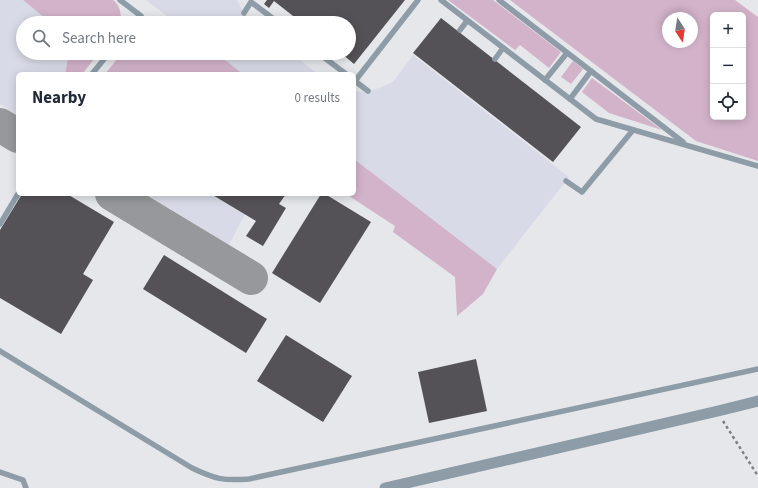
<!DOCTYPE html>
<meta charset="utf-8">
<style>
:root{--surface:#fff;--page:#f2f2f3;--text:#1f2937;--muted:#747a83;--line:#e0e1e3}
body{margin:0;font-family:"Source Sans 3",sans-serif;background:var(--page);color:var(--text)}
.controls{position:absolute;right:12px;top:12px;display:grid;overflow:hidden;border-radius:6px;box-shadow:0 2px 10px #0003}
.controls button{width:36px;height:36px;display:grid;place-items:center;padding:0;border:0;border-bottom:1px solid var(--line);background:var(--surface);color:var(--text);font:20px sans-serif}
.compass{position:absolute;left:662px;top:12px;width:36px;height:36px;border-radius:50%;background:var(--surface);box-shadow:0 2px 10px #0003;rotate:168deg}
.list{margin:0;padding:0;list-style:none}
h2{display:flex;justify-content:space-between;align-items:center;height:52px;margin:0;padding:0 16px;font-size:17px}
h2 small{font-size:13px;font-weight:400;color:var(--muted)}
.icon{flex:none;width:22px;height:22px;fill:none;stroke:currentColor;stroke-width:2;stroke-linecap:round;stroke-linejoin:round}
.map{position:relative;flex:none;width:758px;height:488px;overflow:hidden}
.search{position:absolute;background:var(--surface);box-shadow:0 2px 10px #0003;left:16px;top:16px;width:340px;height:44px;display:flex;align-items:center;gap:10px;box-sizing:border-box;padding:0 14px;border-radius:22px;color:var(--muted);font-size:15px}
.panel{position:absolute;background:var(--surface);box-shadow:0 2px 10px #0003;left:16px;top:72px;width:340px;height:124px;border-radius:6px}
.map>svg:first-child{display:block}
</style>
<div class="map">
<svg width="758" height="488" viewBox="0 0 758 488">
<rect width="100%" height="100%" fill="#e5e7eb"/>
<g fill="#d8dbe7">
<polygon points="0,0 23,0 51,23 23,23 23,53 69,53 65,74 18,74 18,115 0,104"/>
<polygon points="146,0 237,0 244,13 253,23 176,23"/>
<polygon points="216,53 291,53 318,74 243,74"/>
<polygon points="413,55 569,177 497,269 354,159 354,91 363,92 379,88 393,82"/>
<polygon points="146,194 211,194 245,214 229,245"/>
</g>
<g fill="#d3b3ca" fill-rule="evenodd">
<path d="M23,0H113C120,5 122,15 120,23H51Z"/>
<polygon points="448,0 493,0 561,52 549,68 520,45 515,50"/>
<path d="M510,0H735L758,17V161L696,141ZM713,15H743V117H713ZM668,18H692V42H668Z"/>
<polygon points="69,53 99,53 82,74 65,74"/>
<polygon points="122,53 216,53 243,74 105,74"/>
<polygon points="573,61 583,69 571,84 561,77"/>
<polygon points="592,78 662,130 609,113 582,92"/>
<polygon points="354,159 497,269 483,294 457,316 455,277 393,232 395,226 346,194 354,194"/>
</g>
<g fill="none" stroke-linecap="round" stroke-linejoin="round">
<g stroke="#96989b" stroke-width="34">
<polyline points="0,125 18,136"/>
<polyline points="112,194 251,278"/>
</g>
</g>
<g fill="#545256">
<polygon points="267,0 405,0 354,64 341,53 349,53 349,23 302,23 274,1 269,8 264,4"/>
<polygon points="441,18 581,127 553,162 413,53"/>
<polygon points="22,194 67,194 114,222 83,274 93,280 61,334 0,298 0,230"/>
<polygon points="211,194 286,194 279,204 286,208 263,246 246,236 256,221"/>
<polygon points="321,194 325,194 371,222 320,303 272,273"/>
<polygon points="164,255 267,319 246,353 143,289"/>
<polygon points="286,335 352,376 323,422 257,381"/>
<polygon points="476,359 487,411 429,423 418,372"/>
</g>
<g fill="none" stroke-linecap="round" stroke-linejoin="round">
<polyline stroke="#808184" stroke-width="2.5" stroke-dasharray="3 3" stroke-linecap="butt" points="723,421 758,476"/>
<g stroke="#8d9ca6" stroke-width="5.5">
<polyline points="120,0 141,16 135,23"/>
<polyline points="441,0 596,119 758,166"/>
<polyline points="499,0 683,142"/>
<polyline points="244,13 251,2 279,23"/>
<polyline points="460,30 467,21"/>
<polyline points="318,53 346,74"/>
<polyline points="495,59 503,48"/>
<polyline points="92,74 109,53"/>
<polyline points="354,80 355,81 418,0"/>
<polyline points="545,80 567,53"/>
<polyline points="355,81 368,91"/>
<polyline points="570,99 591,71"/>
<polyline points="566,181 582,192 633,130"/>
<polyline points="0,224 18,194"/>
<path d="M0,351L192,468C215,479 223,481 249,479L758,369"/>
<polyline points="0,472 23,480 26,488"/>
</g>
<polyline stroke="#8d9ca6" stroke-width="11" points="385,488 718,411 758,401"/>
</g>
</svg>
<div class="controls">
<button>+</button>
<button>−</button>
<button><svg class="icon" aria-label="locate" viewBox="0 0 24 24"><circle cx="12" cy="12" r="6"/><path d="M12 2v4M12 18v4M2 12h4M18 12h4"/></svg></button>
</div>
<svg class="compass" viewBox="-18 -18 36 36"><path d="M0-13l5 13h-10z" fill="#e53935"/><path d="M0 13l5-13h-10z" fill="#747a83"/></svg>
<div class="search"><svg class="icon" aria-label="search" viewBox="0 0 24 24"><circle cx="10" cy="10" r="6"/><path d="M15 15l6 6"/></svg>Search here</div>
<section class="panel">
<h2>Nearby<small>0 results</small></h2>
<ul class="list">
</ul>
</section>
</div>
